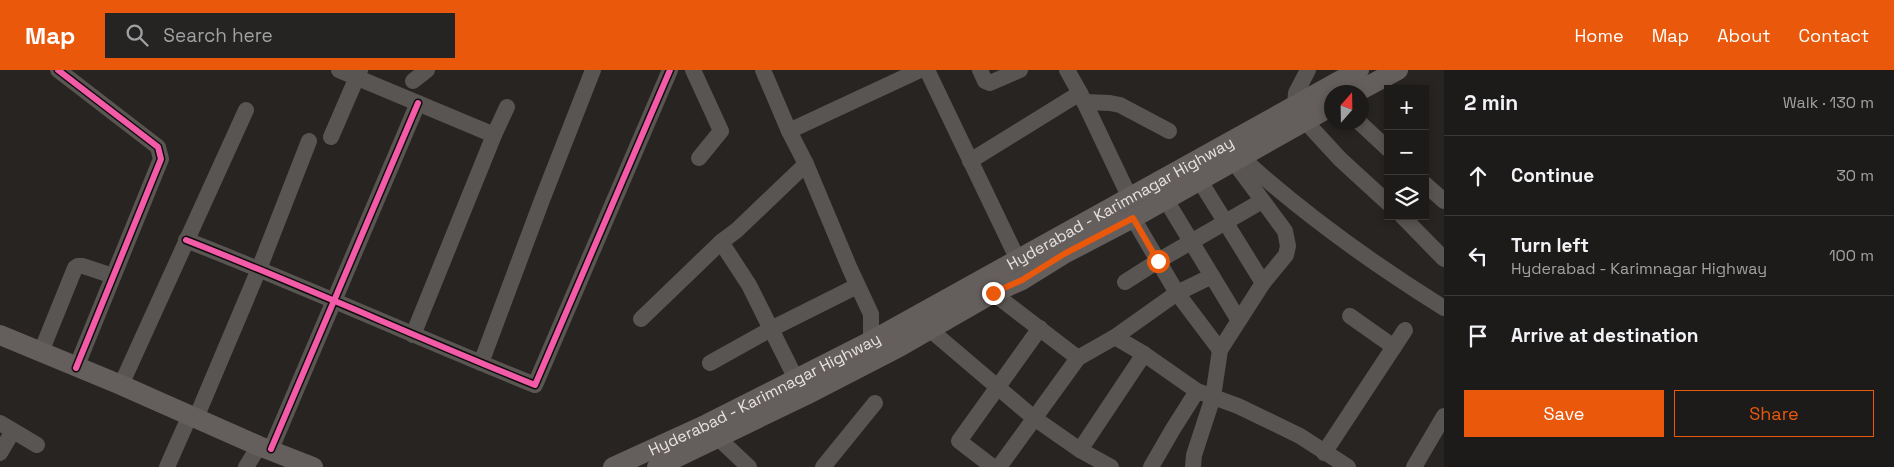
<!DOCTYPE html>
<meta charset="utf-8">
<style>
:root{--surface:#1d1b19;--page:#252422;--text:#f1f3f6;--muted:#a0a1a2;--line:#3b3938;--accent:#ea580c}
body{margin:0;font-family:"Space Grotesk",sans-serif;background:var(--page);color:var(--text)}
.controls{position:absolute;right:15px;top:15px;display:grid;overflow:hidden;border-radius:0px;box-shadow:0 2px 8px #0003}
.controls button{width:45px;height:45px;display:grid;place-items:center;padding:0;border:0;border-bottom:1px solid var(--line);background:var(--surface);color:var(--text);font:25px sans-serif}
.compass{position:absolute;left:1324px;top:15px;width:45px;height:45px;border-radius:50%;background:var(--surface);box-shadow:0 2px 8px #0003;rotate:20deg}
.stop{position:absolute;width:15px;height:15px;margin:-11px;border:4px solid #ea580c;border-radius:50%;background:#fff}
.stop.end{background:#ea580c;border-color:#fff;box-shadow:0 1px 5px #0008}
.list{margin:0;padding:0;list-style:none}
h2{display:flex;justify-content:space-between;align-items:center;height:65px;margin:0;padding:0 20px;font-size:21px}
h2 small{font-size:16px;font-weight:400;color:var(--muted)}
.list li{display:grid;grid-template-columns:32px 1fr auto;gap:15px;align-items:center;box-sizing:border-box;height:80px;padding:0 20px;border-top:1px solid var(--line)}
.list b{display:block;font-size:19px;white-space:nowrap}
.list p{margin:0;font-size:16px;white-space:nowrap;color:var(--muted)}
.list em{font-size:16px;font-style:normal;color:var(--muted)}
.actions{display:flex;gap:10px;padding:15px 20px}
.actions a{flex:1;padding:11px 0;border:1px solid var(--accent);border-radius:0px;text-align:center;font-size:18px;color:var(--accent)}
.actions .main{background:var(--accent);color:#fff}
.icon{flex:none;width:28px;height:28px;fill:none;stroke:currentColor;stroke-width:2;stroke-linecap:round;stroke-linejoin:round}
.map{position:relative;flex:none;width:1444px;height:397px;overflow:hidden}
header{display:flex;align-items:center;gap:30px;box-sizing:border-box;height:70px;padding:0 25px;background:var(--accent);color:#fff}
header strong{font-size:24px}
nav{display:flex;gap:28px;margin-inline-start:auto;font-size:18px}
.search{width:350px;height:45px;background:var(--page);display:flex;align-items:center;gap:12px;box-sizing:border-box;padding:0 18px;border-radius:0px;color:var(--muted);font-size:19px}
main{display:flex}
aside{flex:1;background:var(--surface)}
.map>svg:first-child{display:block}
</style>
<header>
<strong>Map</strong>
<div class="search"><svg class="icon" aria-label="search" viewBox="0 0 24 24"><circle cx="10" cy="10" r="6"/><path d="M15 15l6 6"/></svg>Search here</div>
<nav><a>Home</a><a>Map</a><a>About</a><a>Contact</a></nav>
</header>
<main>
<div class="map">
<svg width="1444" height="397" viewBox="0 0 1444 397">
<rect width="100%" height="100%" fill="#272421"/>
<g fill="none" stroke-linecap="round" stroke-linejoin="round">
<g stroke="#595553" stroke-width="16">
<polyline points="58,0 158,77 161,89 76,298"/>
<polyline points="339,0 494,65"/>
<polyline points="693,0 721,61 699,88"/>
<polyline points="763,0 789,61 806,94 850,199 871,244 871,271 876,281"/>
<polyline points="927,0 1018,190"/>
<polyline points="980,0 985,11 990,13 1020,0"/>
<polyline points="1067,0 1080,23 1129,126"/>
<polyline points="413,11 427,0"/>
<polyline points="1084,32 1110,33 1120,35 1169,61"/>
<polyline points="1295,35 1296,23 1308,0"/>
<polyline points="1305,51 1340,89 1388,133"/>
<polyline points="1359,52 1388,79"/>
<polyline points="789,61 920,0"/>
<polyline points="331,67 360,0"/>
<path d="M1241,87C1303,144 1372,193 1444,238"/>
<polyline points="970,91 1080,23"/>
<polyline points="1200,111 1263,213"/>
<polyline points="1425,114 1444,131"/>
<polyline points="1166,130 1238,249"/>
<polyline points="1402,146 1444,189"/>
<polyline points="1133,148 1177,223 1220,280"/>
<path d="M186,170C304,216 418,268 535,315L670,0"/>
<polyline points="1125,212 1158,191 1262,131"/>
<polyline points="993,223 1078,288"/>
<polyline points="1350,246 1394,277"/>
<polyline points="641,249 721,172"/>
<polyline points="921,252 1034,348 1080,380 1111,397"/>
<polyline points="413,265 494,65 507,37"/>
<polyline points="41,282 75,198 78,196 83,196 113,206"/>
<polyline points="1144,284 1197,321"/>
<polyline points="481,293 542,130 593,0"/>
<polyline points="710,293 771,259 857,216"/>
<polyline points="796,309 749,215 721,172 737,160 806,94"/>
<polyline points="121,315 246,40"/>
<polyline points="196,348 259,199 309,71"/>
<polyline points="0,353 37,375"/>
<polyline points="718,368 749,397"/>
<polyline points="271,379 418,33"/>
<polyline points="1080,380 1144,284 1115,267"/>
<polyline points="0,383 13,361"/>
<polyline points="1324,383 1405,260"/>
<polyline points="167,397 190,345"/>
<polyline points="246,397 259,376"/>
<polyline points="823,397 875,333"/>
<polyline points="993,397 959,371 1040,258"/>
<polyline points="999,397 1078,288 1115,267 1177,223 1212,206"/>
<polyline points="1151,397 1173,359 1197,321 1238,336 1300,366 1348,397"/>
<polyline points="1193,397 1194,385 1213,327 1220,280 1263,213 1286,185 1288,176 1285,161 1234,92"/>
<polyline points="1414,397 1444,346"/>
</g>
<g stroke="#645e5c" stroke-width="20">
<polyline points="1357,22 1398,0"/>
<polyline points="0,265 121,315 259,376 313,397"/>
<path id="s1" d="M613,397L707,354L871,271L1359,0"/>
<polyline points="657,397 806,325 899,277 993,223 1022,210 1064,184 1133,148 1332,36"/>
</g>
<defs>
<g id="cycleway">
<polyline points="58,0 158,77 161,89 76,298"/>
<path d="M186,170C304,216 418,268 535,315L670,0"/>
<polyline points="271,379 418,33"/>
</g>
</defs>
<use href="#cycleway" stroke="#100d0b" stroke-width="9"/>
<use href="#cycleway" stroke="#f35aa7" stroke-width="6"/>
</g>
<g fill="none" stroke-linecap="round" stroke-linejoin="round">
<polyline stroke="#ea580c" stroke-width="6" points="993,223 1022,210 1064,184 1133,148 1158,191"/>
</g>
<g text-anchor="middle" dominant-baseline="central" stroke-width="5" stroke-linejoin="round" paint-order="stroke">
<g font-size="16" fill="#e7e2df" stroke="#100d0b">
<text stroke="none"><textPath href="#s1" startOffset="572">Hyderabad - Karimnagar Highway</textPath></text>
<text stroke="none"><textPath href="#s1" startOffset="168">Hyderabad - Karimnagar Highway</textPath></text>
</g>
</g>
</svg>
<div class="controls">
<button>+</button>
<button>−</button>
<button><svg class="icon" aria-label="layers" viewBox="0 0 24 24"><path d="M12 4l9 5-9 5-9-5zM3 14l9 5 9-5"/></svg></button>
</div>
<svg class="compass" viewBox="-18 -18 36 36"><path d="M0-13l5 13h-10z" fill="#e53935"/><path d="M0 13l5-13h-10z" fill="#a0a1a2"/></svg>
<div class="stop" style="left:1158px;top:191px"></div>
<div class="stop end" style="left:993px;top:223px"></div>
</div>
<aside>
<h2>2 min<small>Walk · 130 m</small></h2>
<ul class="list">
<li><svg class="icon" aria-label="ahead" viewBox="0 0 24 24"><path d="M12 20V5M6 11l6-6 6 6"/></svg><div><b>Continue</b></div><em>30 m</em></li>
<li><svg class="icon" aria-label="left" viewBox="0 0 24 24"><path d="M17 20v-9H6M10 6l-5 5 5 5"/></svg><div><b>Turn left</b><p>Hyderabad - Karimnagar Highway</p></div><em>100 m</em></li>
<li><svg class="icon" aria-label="arrive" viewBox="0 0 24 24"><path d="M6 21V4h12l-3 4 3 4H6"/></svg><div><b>Arrive at destination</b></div></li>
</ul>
<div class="actions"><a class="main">Save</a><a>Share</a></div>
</aside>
</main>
